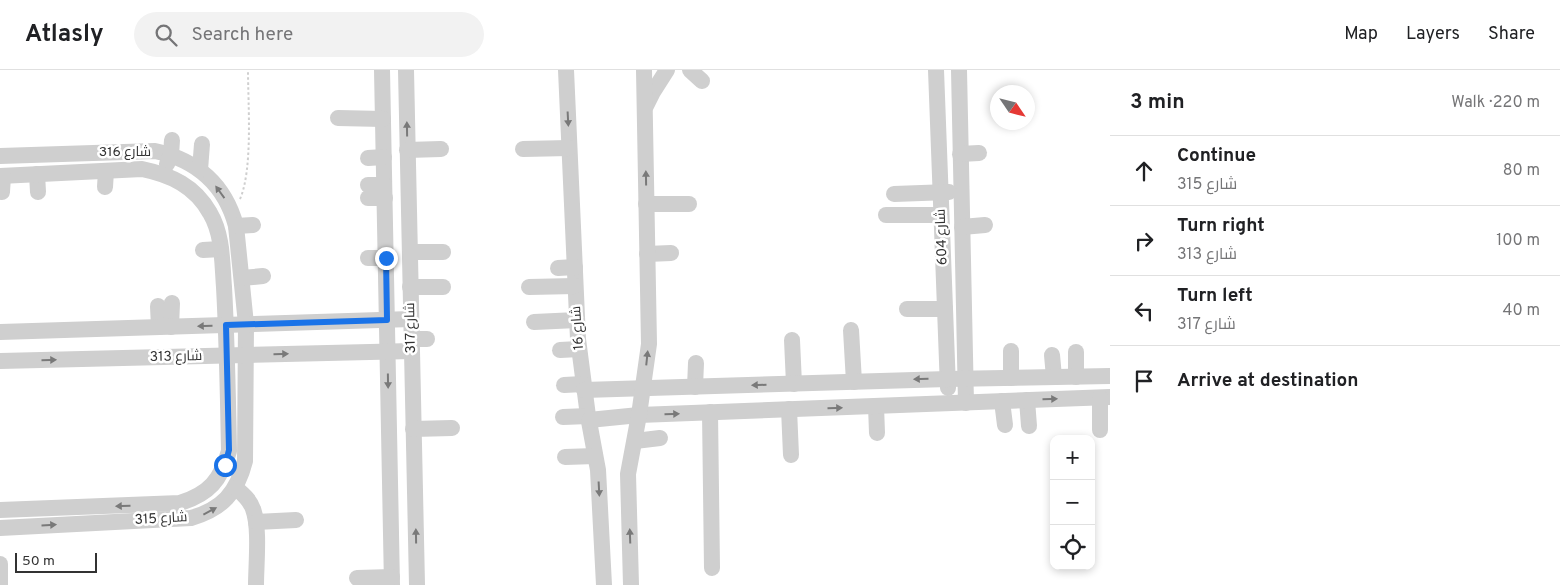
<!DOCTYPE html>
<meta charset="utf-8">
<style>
:root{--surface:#fff;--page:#f2f2f2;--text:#202124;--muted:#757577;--line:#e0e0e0}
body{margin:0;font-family:Overpass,Cairo,sans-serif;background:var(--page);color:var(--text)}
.controls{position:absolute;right:15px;bottom:15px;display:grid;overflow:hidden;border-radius:10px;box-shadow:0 2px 8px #0003}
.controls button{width:45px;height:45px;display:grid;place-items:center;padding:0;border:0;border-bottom:1px solid var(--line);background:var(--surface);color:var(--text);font:25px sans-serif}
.compass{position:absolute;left:990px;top:15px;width:45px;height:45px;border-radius:50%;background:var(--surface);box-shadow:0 2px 8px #0003;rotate:125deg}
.scale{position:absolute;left:15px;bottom:12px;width:82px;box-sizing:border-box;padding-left:5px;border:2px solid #323232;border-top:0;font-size:14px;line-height:18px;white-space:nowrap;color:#323232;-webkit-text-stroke:4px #fff;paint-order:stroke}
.stop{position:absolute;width:15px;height:15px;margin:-11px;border:4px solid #1a73e8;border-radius:50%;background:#fff}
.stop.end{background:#1a73e8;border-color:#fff;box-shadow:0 1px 5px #0008}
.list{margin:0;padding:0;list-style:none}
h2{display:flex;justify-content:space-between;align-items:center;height:65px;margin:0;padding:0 20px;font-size:21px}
h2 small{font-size:16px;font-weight:400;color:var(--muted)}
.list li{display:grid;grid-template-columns:32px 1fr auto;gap:15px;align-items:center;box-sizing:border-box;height:70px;padding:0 20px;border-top:1px solid var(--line)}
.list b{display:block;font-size:19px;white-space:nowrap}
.list p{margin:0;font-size:16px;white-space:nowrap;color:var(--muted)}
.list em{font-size:16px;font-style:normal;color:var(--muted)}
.icon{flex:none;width:28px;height:28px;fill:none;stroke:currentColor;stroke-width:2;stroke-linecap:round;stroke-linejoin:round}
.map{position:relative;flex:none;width:1110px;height:515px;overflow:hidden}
header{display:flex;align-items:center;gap:30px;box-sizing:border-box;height:70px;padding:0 25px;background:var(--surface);border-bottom:1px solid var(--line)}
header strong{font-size:24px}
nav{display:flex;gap:28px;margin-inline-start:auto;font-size:18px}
.search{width:350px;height:45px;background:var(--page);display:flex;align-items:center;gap:12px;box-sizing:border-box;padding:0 18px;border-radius:28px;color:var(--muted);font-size:19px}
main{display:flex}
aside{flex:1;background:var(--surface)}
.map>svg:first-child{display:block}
</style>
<header>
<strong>Atlasly</strong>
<div class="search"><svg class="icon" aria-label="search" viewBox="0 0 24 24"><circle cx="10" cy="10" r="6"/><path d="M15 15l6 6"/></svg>Search here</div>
<nav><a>Map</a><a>Layers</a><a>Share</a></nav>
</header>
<main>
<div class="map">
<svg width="1110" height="515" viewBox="0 0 1110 515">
<rect width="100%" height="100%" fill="#fff"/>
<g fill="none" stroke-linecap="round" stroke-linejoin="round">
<path stroke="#cfcfcf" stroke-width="2" stroke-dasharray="2.5 2.5" stroke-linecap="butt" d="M240,129C253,99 248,34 248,0"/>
<g stroke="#cfcfcf" stroke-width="16">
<polyline points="382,0 392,515"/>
<polyline points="406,0 417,515"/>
<polyline points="566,0 578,269 588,346 598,400 604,515"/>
<polyline points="690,0 702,11"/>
<polyline points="936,0 948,318"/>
<polyline points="959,0 966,333"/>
<polyline points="646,36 653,22 667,0"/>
<polyline points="338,48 383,49"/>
<polyline points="523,79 569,78"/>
<polyline points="407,80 441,79"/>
<polyline points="960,84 979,83"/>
<path d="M0,86L155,81C197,90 225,115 236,156L246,254L245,391C237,423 222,439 191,448L0,458"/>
<polyline points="368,88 384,87"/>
<polyline points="167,94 171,85 172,70"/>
<polyline points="200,100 202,74"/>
<polyline points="37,104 38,122"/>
<path d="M0,106L142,99C171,105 195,116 210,143C223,165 222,192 224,217C227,271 228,326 229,381C221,410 209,424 180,433L0,440"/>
<polyline points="368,115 384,115"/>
<polyline points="105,117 106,101"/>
<polyline points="2,122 3,106"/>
<polyline points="894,124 949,122"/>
<polyline points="368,128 385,128"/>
<polyline points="646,134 689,134"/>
<polyline points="886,145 941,145"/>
<polyline points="236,156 253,155"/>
<polyline points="962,157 985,155"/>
<polyline points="203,180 221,179"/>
<polyline points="410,182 443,182"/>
<polyline points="647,184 671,183"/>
<polyline points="368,188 386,188"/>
<polyline points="558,198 575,197"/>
<polyline points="242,208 263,206"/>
<polyline points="410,217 443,217"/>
<polyline points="529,217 575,216"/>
<polyline points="158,236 159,257"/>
<polyline points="907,239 945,239"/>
<polyline points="534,252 577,250"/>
<polyline points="171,257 172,233"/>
<polyline points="851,260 854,312"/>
<polyline points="0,262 411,249"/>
<polyline points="412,269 427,269"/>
<polyline points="792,270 794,314"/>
<polyline points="560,280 579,279"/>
<polyline points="1011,281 1011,308"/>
<polyline points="1052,285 1054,307"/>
<polyline points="0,291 412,281"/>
<polyline points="1076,307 1076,282"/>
<polyline points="564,315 583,314"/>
<polyline points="695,317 696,293"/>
<polyline points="584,320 948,309 1110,306"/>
<polyline points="1027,330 1029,356"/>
<polyline points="1002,331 1005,355"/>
<polyline points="876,336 877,363"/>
<polyline points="789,339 791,385"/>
<polyline points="710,342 712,498"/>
<polyline points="563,347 588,346"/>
<polyline points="589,350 639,345 1110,327"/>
<polyline points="413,359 452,358"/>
<polyline points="1100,360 1100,328"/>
<polyline points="635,371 660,368"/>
<polyline points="565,387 595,386"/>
<path d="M236,418C243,424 250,430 253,439C260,457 256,495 256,515"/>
<polyline points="256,452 296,450"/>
<polyline points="0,494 0,515"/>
<polyline points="357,508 392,507"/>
<polyline points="631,515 628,404 639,345 649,274 644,0"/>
</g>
</g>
<defs><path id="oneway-solid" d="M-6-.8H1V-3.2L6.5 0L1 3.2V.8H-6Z" transform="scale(1.25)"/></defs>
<g fill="#797979">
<use href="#oneway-solid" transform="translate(568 49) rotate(87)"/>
<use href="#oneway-solid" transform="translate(407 59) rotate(-91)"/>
<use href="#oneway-solid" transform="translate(646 108) rotate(-91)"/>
<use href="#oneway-solid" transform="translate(220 122) rotate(-126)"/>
<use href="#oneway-solid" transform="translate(205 256) rotate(178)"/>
<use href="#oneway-solid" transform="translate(281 284) rotate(-1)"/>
<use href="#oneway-solid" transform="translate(647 288) rotate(-84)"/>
<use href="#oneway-solid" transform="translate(49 290) rotate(-1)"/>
<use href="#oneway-solid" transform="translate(921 309) rotate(178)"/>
<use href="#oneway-solid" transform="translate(388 311) rotate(89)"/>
<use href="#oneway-solid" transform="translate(759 315) rotate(178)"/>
<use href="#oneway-solid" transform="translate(1050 329) rotate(-2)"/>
<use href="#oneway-solid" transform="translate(835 338) rotate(-2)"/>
<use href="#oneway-solid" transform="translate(672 344) rotate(-2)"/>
<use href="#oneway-solid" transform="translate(599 419) rotate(87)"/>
<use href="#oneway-solid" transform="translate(123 436) rotate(178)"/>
<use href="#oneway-solid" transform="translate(210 441) rotate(-28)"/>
<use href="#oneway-solid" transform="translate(49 455) rotate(-3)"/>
<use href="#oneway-solid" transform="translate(416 466) rotate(-91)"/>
<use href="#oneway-solid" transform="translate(630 466) rotate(-92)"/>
</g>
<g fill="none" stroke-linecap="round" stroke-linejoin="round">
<polyline stroke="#1a73e8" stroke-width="6" points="225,395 229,380 226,255 387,250 386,188"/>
</g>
<g text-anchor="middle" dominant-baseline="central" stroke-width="5" stroke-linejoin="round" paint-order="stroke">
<g font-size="14" fill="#323232" stroke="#fff">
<text x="125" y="82">شارع 316</text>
<text transform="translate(942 167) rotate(-92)">شارع 604</text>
<text transform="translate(411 258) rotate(-91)">شارع 317</text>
<text transform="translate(578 258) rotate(-94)">شارع 16</text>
<text transform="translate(176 287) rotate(-1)">شارع 313</text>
<text transform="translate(161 449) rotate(-3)">شارع 315</text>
</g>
</g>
</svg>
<div class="controls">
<button>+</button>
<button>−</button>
<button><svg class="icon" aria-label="locate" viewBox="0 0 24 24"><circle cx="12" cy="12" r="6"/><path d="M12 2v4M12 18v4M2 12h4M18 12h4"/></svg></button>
</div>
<svg class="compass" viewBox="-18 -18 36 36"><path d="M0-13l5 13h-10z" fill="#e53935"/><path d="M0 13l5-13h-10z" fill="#757577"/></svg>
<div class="scale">50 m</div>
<div class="stop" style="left:225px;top:395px"></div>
<div class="stop end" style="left:386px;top:188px"></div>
</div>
<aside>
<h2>3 min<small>Walk · 220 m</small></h2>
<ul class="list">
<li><svg class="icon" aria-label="ahead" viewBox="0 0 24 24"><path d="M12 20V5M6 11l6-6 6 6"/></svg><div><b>Continue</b><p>شارع 315</p></div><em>80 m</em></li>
<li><svg class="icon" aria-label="right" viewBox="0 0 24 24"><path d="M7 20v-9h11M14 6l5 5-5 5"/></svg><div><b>Turn right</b><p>شارع 313</p></div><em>100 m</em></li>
<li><svg class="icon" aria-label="left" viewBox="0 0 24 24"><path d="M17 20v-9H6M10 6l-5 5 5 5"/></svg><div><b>Turn left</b><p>شارع 317</p></div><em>40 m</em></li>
<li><svg class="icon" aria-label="arrive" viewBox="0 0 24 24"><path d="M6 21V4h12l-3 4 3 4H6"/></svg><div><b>Arrive at destination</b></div></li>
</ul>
</aside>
</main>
